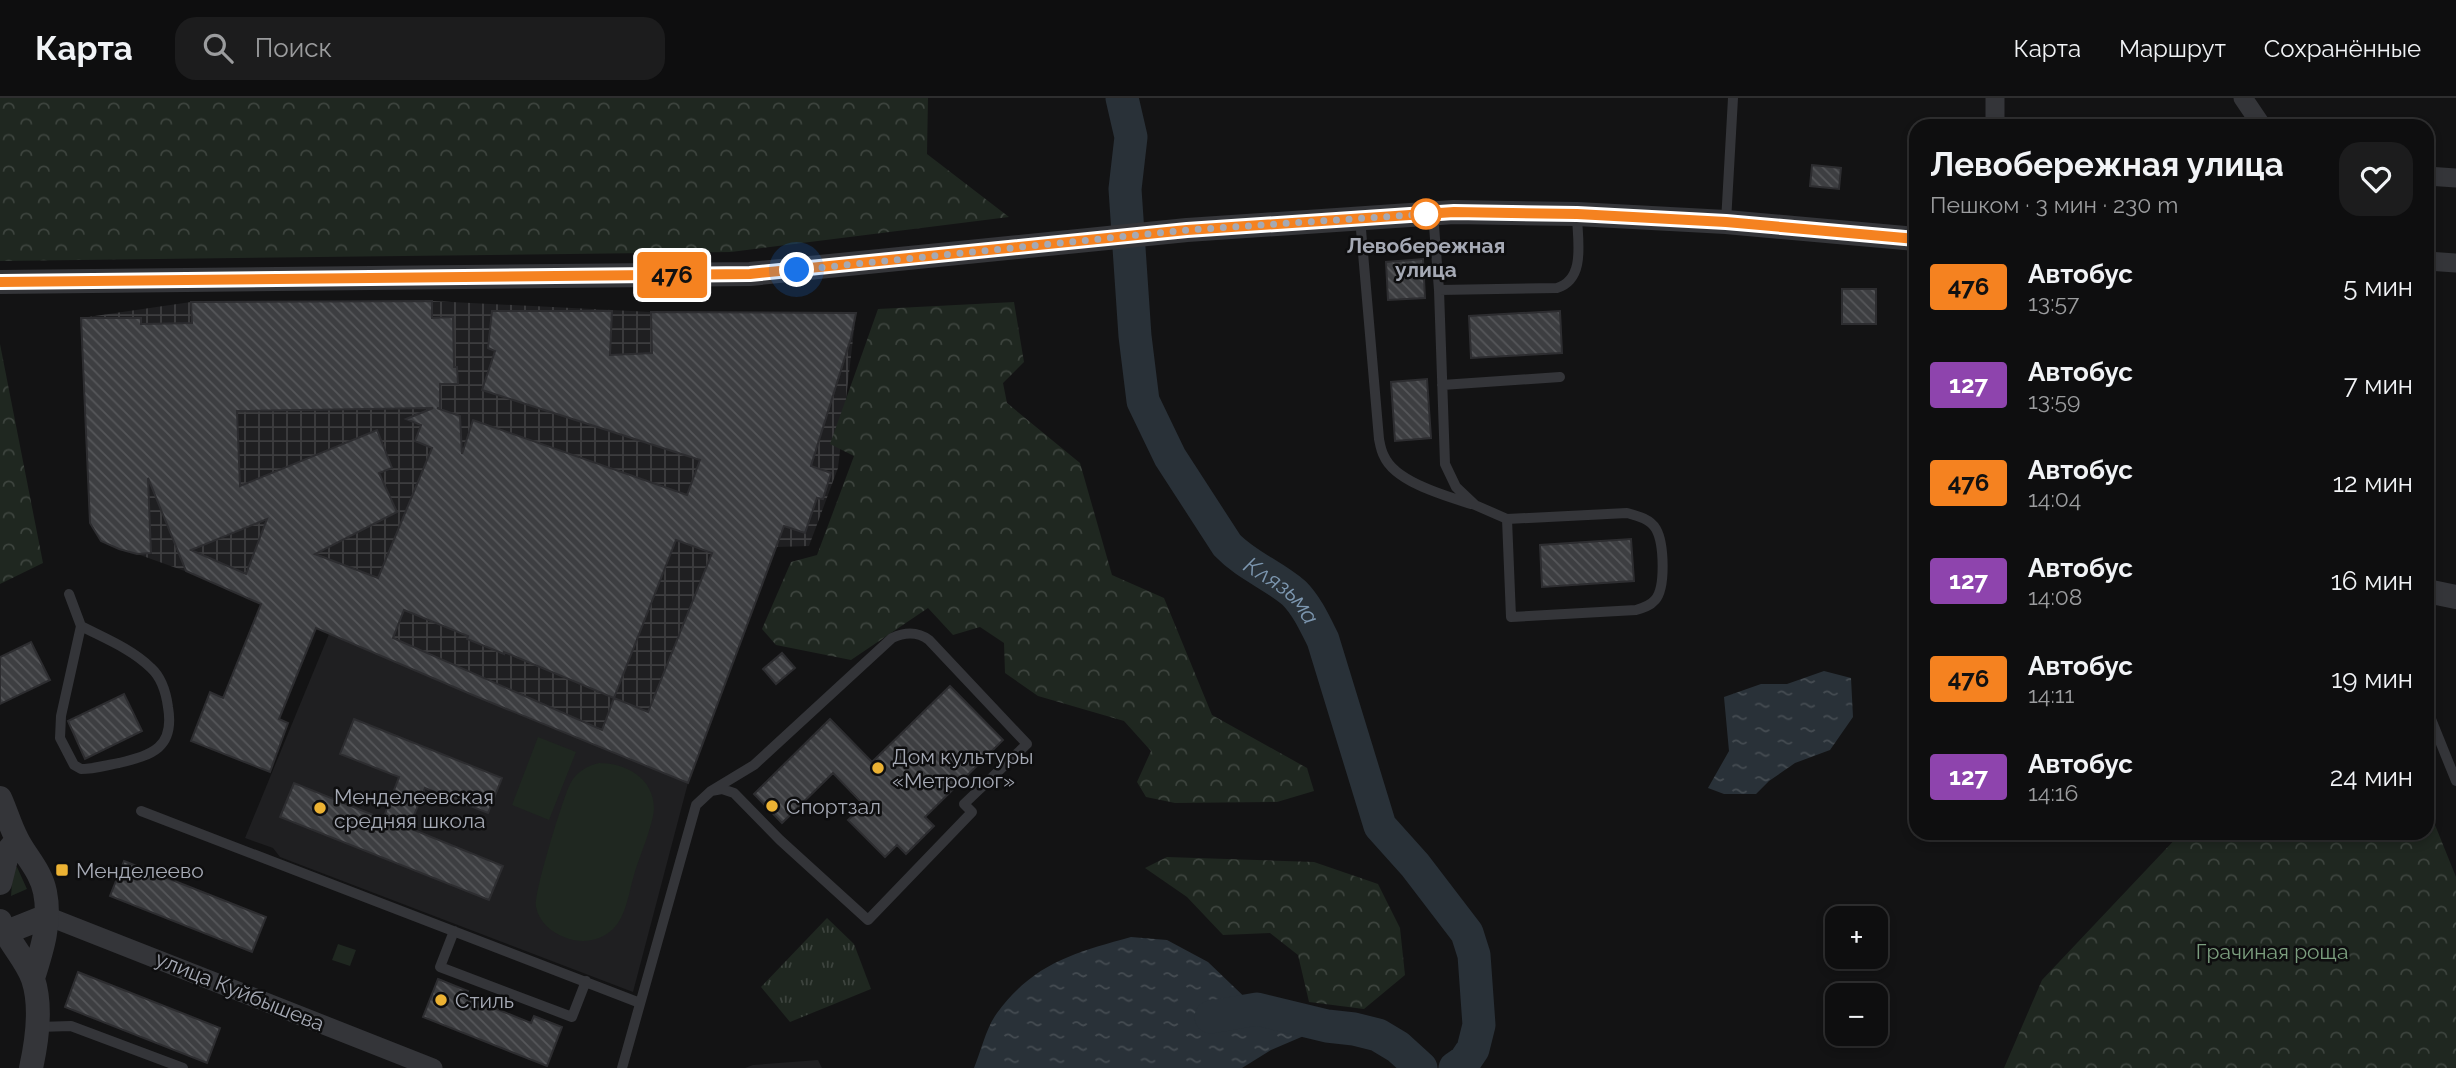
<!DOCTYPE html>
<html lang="ru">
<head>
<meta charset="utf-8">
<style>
	body { margin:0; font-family:Raleway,sans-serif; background:#1c1c1d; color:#f1f3f6; height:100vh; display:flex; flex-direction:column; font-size:26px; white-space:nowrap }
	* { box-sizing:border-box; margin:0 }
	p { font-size:23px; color:#9b9c9e }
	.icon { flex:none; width:38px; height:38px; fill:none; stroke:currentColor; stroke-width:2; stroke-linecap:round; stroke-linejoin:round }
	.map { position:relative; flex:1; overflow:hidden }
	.side { position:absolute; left:1909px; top:21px; width:525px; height:721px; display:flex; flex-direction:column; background:#0e0e0f; border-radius:21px; box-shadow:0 4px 10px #0003,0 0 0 2px #2e2e2f }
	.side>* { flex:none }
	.badge { padding:0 14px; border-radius:5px; font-size:24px; line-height:46px }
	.tools { position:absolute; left:1825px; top:808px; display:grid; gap:14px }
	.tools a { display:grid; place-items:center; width:63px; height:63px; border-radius:14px; background:#0e0e0f; box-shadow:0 4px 10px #0003,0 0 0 2px #2e2e2f; font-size:35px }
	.you { position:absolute; width:35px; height:35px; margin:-18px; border:5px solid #fff; border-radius:50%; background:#1a73e8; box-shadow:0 0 0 10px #1a73e833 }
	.map>.badge { position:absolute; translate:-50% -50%; box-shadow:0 0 0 4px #fff }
	.round { display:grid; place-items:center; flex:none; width:74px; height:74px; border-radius:21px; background:#1c1c1d }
	.summary { display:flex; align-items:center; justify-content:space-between; height:119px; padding:0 21px }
	h1 { font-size:33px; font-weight:700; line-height:52px }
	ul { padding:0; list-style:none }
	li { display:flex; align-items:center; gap:21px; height:98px; padding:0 21px }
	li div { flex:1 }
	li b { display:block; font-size:26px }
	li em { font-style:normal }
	li .badge { min-width:77px; font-weight:700; text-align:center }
	header { display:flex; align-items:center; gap:42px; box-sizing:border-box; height:98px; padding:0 35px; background:#0e0e0f; border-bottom:2px solid #2e2e2f }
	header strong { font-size:33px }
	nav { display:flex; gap:38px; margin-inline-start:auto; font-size:24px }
	.search { width:490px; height:63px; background:#1c1c1d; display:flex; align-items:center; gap:18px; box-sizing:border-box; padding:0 24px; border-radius:21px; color:#9b9c9e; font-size:26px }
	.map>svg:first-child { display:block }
</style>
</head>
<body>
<header>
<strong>Карта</strong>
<div class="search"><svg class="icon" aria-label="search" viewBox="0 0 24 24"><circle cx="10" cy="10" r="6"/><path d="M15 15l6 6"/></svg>Поиск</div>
<nav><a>Карта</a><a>Маршрут</a><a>Сохранённые</a></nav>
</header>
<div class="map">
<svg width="2456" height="970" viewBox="0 0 2456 970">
	<defs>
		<pattern id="industrial-grid" width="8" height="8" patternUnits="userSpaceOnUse" patternTransform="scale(1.75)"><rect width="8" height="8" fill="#1f1f21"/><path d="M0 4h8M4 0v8" fill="none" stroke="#3d3d3f"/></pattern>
		<pattern id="forest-crowns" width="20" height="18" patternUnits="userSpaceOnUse" patternTransform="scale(1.75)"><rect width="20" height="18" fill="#1f2720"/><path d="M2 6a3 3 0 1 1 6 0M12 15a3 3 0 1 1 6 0" fill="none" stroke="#3d443e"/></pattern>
		<pattern id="park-tufts" width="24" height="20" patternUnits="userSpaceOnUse" patternTransform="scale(1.75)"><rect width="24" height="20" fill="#1f2720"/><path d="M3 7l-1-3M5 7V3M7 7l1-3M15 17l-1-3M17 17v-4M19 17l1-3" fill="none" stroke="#3d443e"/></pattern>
		<pattern id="water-ripples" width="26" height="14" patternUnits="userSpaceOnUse" patternTransform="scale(1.75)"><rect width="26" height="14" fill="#293138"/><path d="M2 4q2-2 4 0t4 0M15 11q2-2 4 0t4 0" fill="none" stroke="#454c52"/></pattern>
		<pattern id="building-back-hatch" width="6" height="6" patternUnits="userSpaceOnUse" patternTransform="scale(1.75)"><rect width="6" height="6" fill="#3d3e41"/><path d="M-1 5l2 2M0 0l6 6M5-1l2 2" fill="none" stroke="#56575a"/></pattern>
	</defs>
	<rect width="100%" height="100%" fill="#131314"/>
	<!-- built -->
	<path fill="#1f1f21" d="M329,536L688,685L633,894L280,759L273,750L245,740Z
		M818,962L822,970H745L753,967Z"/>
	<!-- industrial -->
	<path fill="url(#industrial-grid)" d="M432,203L651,214L856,215L838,370L809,448L776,449L688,685L475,598L193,476L101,443L90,425L81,220L191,204Z"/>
	<!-- green -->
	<path fill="#1f2720" d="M538,639L576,654L549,722L512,707Z
		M599,665C626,665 654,680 654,711C653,727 639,760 634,777C629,794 626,819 613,831C600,844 580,846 564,839C551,834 539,824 536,809C533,797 563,700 570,686C576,674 587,668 599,665Z
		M17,769L27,791L11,798L13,770Z
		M338,846L356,852L350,868L332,862Z"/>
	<!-- forest -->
	<path fill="url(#forest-crowns)" d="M0,0H928L927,56L1009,119L731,154L0,163Z
		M1014,204L1024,264L1003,285L1007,305L1080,365L1112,477L1164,500L1212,617L1307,670L1314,693L1277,704L1175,705L1146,699L1137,684L1151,653L1124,623L1038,598L1005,575L1004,545L980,529L953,537L928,510L851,562L776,547L762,531L791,464L817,457L854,358L830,346L878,211Z
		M0,246L43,465L0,486Z
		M2427,707L2456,779V970H2004L2042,882L2181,735H2427Z
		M1167,759L1314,764L1378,786L1400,830L1405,877L1364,911L1309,904L1298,857L1270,835L1223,837L1187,799L1145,770Z"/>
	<!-- park -->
	<path fill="url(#park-tufts)" d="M827,820L854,846L871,891L790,924L761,889Z"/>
	<!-- water -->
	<path fill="url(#water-ripples)" d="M1824,573L1851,580L1853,619L1830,652L1795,665L1769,683L1756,696H1724L1708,690L1729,653L1724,599L1761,586H1787Z
		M1131,839L1167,842L1208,864L1257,911L1327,928L1271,952L1242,970H974C981,953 986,930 997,915C1034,865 1074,855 1131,839Z"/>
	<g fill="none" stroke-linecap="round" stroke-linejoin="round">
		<!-- river -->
		<g stroke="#293138" stroke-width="33">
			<path id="s1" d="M1122,0L1131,39L1125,91L1135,238L1143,303L1170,359L1227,447C1246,467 1273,477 1294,495C1307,508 1315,526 1323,542L1380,728L1415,767L1467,835L1474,857L1479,927L1473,951L1465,963L1455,970"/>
			<path d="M1211,919L1257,911L1327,928L1354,931L1378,937L1398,949L1421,970"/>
		</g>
	</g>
	<!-- building -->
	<path fill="url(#building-back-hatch)" stroke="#2d2d30" stroke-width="2" fill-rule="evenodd" d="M1812,67L1841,70L1839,91L1810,88Z
		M1423,161L1425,200L1388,202L1386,164Z
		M1842,191H1876V226H1842Z
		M432,203V220L453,219L454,269H457L458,286H440V310H437L460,318L462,356L473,322L687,397L700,362L482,292L495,253L488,250L492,213H612L610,257L652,255L651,214L856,215L851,240L811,368L831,375L823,401L817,400L805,435L784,428L688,685L475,598L316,530L279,621L288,625L270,674L191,643L210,594L223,600L261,506L186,473L148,380L151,455L137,456L119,451L101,443L90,425L81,220H141V226L192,225L191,204ZM433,310L406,321L421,327L415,343L432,350L378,480L315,456L397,414L379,375L392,370L377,332L240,388L237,313ZM267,421L246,476L191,452ZM676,442L712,455L648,614L614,600ZM404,512L468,538L467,541L504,556V554L614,600L602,632L393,540Z
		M1560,213L1562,255L1471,260L1469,218Z
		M1427,281L1431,340L1395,343L1391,284Z
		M1631,441L1634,483L1542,489L1540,447Z
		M31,544L50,582L0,606V559Z
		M782,555L795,570L776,586L763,571Z
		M950,588L1003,642L925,719L934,728L906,756L897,747L885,759L848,722L864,707L833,675L782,725L754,696L830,621L872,664Z
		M124,596L142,633L85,661L68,623Z
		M354,621L502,680L488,715L425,690L409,730L503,768L489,802L280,719L294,685L383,721L399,679L340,656Z
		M124,763L266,819L252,854L110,798Z
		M78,874L220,930L207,965L65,909Z
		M438,881L468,893L466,899L499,912L531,925L534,918L562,929L547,968L423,919Z"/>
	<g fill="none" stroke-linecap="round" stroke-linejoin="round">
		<!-- service -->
		<path stroke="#343539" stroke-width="10" d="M1433,115L1439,192L1445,366L1456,389L1475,407L1507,421L1627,415C1638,418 1650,421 1656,431C1664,445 1666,490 1655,502C1650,508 1643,510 1636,512L1511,519L1507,421
			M1360,120L1379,341C1380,346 1381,353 1384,358C1395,384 1446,398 1471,406
			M1726,124L1733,0
			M1439,192L1557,190C1587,181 1577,140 1577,116
			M1442,287L1560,279
			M69,496L81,528L61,618L60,640L74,667L81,671C94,671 107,667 119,665C152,657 175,650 168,609C166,594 162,580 151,570C132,551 104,540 81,528
			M2427,611L2456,683
			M141,713L640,905
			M454,833L440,869L572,919L586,883
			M38,929L71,928L183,970
			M622,970L696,707L711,693L722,691L734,695L780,742L868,822L972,714L964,706L1027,646L929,542C917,533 905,534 892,540L754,667L711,693"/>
		<!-- minor -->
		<path stroke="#343539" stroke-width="19" d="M2243,0L2262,28
			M1995,28V0
			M2427,78L2456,80
			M2427,163L2456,165
			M47,818L433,970"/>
		<!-- tertiary -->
		<path stroke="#343539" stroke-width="24" d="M0,184L750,176L1187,132L1454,114L1577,116L1726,124L1916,141
			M2427,493L2456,499
			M0,700C6,713 10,728 17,741C26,759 41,773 45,794C51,824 42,852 33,880
			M0,785L8,753L17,742
			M0,823C8,844 26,861 33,881C42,908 37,943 31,970
			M4,835L47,818"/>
	</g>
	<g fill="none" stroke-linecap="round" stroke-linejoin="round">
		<!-- line casing -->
		<g stroke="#fff" stroke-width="16">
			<path id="line" d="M0,184L750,176L1187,132L1454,114L1577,116L1726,124L1916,141"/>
		</g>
		<!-- line -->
		<use href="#line" stroke="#f58220" stroke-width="10"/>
		<!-- walk -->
		<path stroke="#a5a9b4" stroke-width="7" stroke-dasharray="0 12.6" d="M797,172L1187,132L1426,116"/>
	</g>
	<!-- markers -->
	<circle fill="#fff" stroke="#f58220" stroke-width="3.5" cx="1426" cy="116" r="14"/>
	<g fill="#ecb233" stroke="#0e0e0f" stroke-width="2.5">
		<circle cx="878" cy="670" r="7"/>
		<circle cx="772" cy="708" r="7"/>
		<circle cx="320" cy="710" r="7"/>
		<rect x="55" y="765" width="14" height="14" rx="3.5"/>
		<circle cx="441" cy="902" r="7"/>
	</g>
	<g text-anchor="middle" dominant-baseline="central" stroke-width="5" stroke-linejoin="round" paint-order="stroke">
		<!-- stop labels -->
		<g font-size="21" font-weight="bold" fill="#a5a9b4" stroke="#0e0e0f">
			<text x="1426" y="147">Левобережная<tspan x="1426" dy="24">улица</tspan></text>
		</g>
		<!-- poi labels -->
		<g font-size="21" fill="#a5a9b4" stroke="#0e0e0f" text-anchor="start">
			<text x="892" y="658">Дом культуры<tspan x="892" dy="24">«Метролог»</tspan></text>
			<text x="334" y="698">Менделеевская<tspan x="334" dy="24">средняя школа</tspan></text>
			<text x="786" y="708">Спортзал</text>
			<text x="76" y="772">Менделеево</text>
			<text x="455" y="902">Стиль</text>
		</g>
		<!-- park labels -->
		<g font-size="21" fill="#7c9f7f" stroke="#0e0e0f">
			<text x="2272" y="853">Грачиная роща</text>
		</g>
		<!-- street labels -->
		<g font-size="21" fill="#a5a9b4" stroke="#0e0e0f">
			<text transform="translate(240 893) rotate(22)">улица Куйбышева</text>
		</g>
		<!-- water labels -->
		<g font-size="23" font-style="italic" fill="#7c96af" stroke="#0e0e0f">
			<text stroke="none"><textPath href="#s1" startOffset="544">Клязьма</textPath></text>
		</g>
	</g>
</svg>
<div class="tools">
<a>+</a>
<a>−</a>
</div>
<div class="you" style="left:797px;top:172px"></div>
<b class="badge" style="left:672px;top:177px;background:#f58220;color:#111">476</b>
<section class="side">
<div class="summary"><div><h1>Левобережная улица</h1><p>Пешком · 3 мин · 230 m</p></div><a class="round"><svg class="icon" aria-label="heart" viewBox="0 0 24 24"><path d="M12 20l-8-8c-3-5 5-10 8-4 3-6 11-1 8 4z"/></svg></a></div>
<ul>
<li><span class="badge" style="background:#f58220;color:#111">476</span><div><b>Автобус</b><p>13:57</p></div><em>5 мин</em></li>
<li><span class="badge" style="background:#8e44ad;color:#fff">127</span><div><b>Автобус</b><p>13:59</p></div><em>7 мин</em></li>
<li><span class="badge" style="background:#f58220;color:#111">476</span><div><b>Автобус</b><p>14:04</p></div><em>12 мин</em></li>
<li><span class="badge" style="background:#8e44ad;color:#fff">127</span><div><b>Автобус</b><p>14:08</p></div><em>16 мин</em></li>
<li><span class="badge" style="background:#f58220;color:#111">476</span><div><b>Автобус</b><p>14:11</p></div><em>19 мин</em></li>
<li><span class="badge" style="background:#8e44ad;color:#fff">127</span><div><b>Автобус</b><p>14:16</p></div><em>24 мин</em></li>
</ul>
</section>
</div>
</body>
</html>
